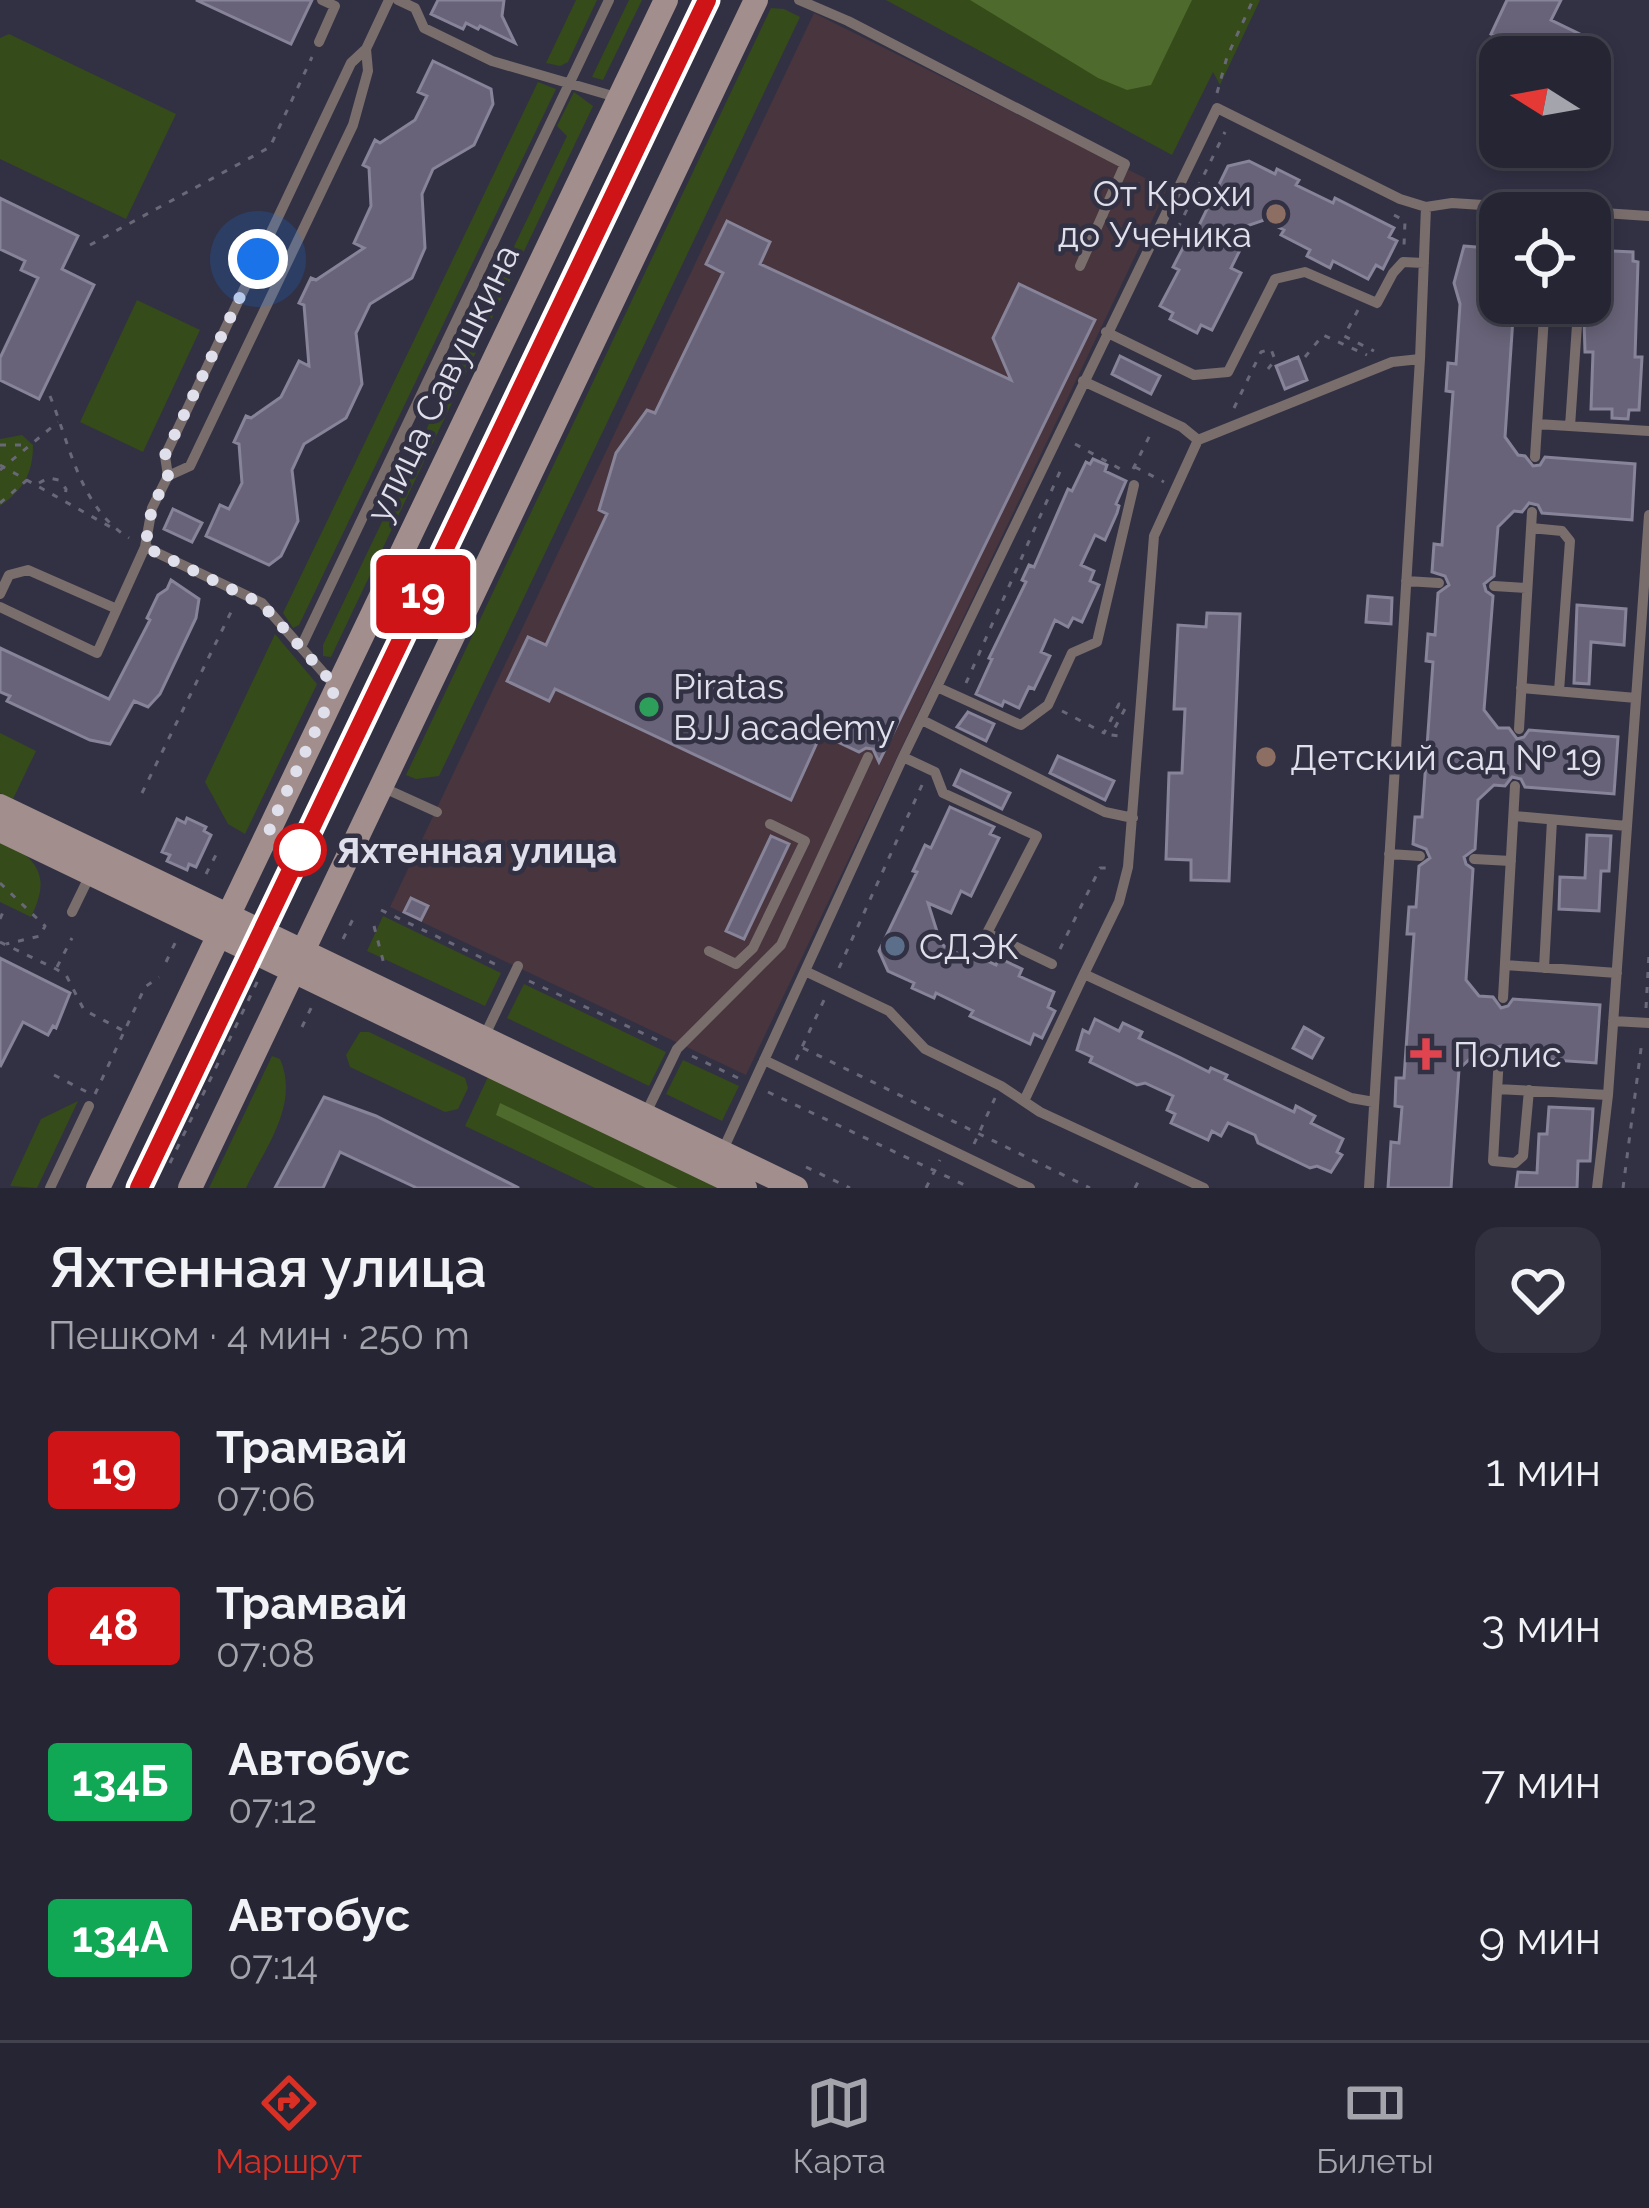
<!DOCTYPE html>
<html lang="ru">
<head>
<meta charset="utf-8">
<style>
	body { margin:0; font-family:Raleway,sans-serif; background:#32313f; color:#f1f3f6; height:100vh; display:flex; flex-direction:column; font-size:45px; white-space:nowrap }
	* { box-sizing:border-box; margin:0 }
	p { font-size:39px; color:#a4a5ac }
	.icon { flex:none; width:66px; height:66px; fill:none; stroke:currentColor; stroke-width:2; stroke-linecap:round; stroke-linejoin:round }
	.map { position:relative; height:1188px; overflow:hidden }
	.details { display:flex; flex-direction:column; background:#262533; flex:1 }
	.details>* { flex:none }
	.badge { padding:0 24px; border-radius:9px; font-size:42px; line-height:78px }
	.needle { width:78px; rotate:281deg }
	.controls { position:absolute; left:1479px; top:36px; display:grid; gap:24px }
	.controls a { display:grid; place-items:center; width:132px; height:132px; border-radius:24px; background:#262533; box-shadow:0 6px 18px #0003,0 0 0 3px #42424e; font-size:60px }
	.you { position:absolute; width:60px; height:60px; margin:-30px; border:9px solid #fff; border-radius:50%; background:#1a73e8; box-shadow:0 0 0 18px #1a73e833 }
	.map>.badge { position:absolute; translate:-50% -50%; box-shadow:0 0 0 6px #fff }
	.round { display:grid; place-items:center; flex:none; width:126px; height:126px; border-radius:24px; background:#32313f }
	.overview { display:flex; align-items:center; justify-content:space-between; height:204px; padding:0 48px }
	h1 { font-size:57px; font-weight:600; line-height:90px }
	ul { padding:0; list-style:none }
	li { display:flex; align-items:center; gap:36px; height:156px; padding:0 48px }
	li div { flex:1 }
	li b { display:block; font-size:45px }
	li em { font-style:normal }
	li .badge { min-width:132px; font-weight:700; text-align:center }
	.tab-bar { display:flex; justify-content:space-around; align-items:center; height:168px; border-top:3px solid #42424e; background:#262533; font-size:33px; color:#a4a5ac }
	.tab-bar a { display:grid; justify-items:center; gap:6px }
	.tab-bar .active { color:#d93025 }
	.map>svg:first-child { display:block }
</style>
</head>
<body>
<div class="map">
<svg width="1649" height="1188" viewBox="0 0 1649 1188">
	<rect width="100%" height="100%" fill="#323144"/>
	<!-- commercial -->
	<path fill="#48353e" d="M814,13L1167,189L746,1075L390,907Z"/>
	<!-- green -->
	<path fill="#354b19" d="M576,0H597L568,62L560,66L546,63Z
		M629,0H642L603,80L592,77Z
		M886,0H1260L1220,85L1213,72L1172,155Z
		M771,8L784,9L800,17L439,776L416,779L406,775Z
		M9,34L176,114L126,219L0,159V38Z
		M538,82L556,89L299,625L293,628L283,613Z
		M574,92L593,106L331,657L323,656V645L567,136L557,126Z
		M137,300L200,330L143,452L80,422Z
		M22,435L33,445C33,474 23,490 0,506V439Z
		M275,634L317,684L245,834L228,824L205,782Z
		M0,733L36,751L13,799L0,793Z
		M0,840C37,858 52,875 31,917L0,902Z
		M383,916L501,973L485,1006L367,951Z
		M524,984L666,1052L649,1086L507,1018Z
		M360,1032H369L465,1078L468,1088L458,1109L445,1112L350,1067L346,1055Z
		M272,1056L280,1059C300,1104 265,1148 246,1188H209Z
		M683,1060L739,1086L722,1121L666,1094Z
		M488,1077L719,1188H595L465,1126Z
		M78,1101L37,1188L10,1186L41,1119Z"/>
	<!-- forest -->
	<path fill="#4e6a2c" d="M970,0H1192L1151,85L1127,90L1098,78Z
		M500,1103L678,1188H646L496,1115Z"/>
	<!-- building -->
	<path fill="#686378" stroke="#878399" stroke-width="3" d="M196,0H312L291,44Z
		M438,0H504L502,16L515,43L480,26L478,29L466,23L463,29L431,14Z
		M1507,0H1561L1551,20L1590,39L1581,57H1514L1518,47L1491,34Z
		M433,61L491,89L493,104L474,145L433,169L422,194L425,248L412,278L370,304L356,333L362,384L346,418L304,444L292,470L298,521L281,556L269,565L206,536L220,505L229,509L242,483L239,444L234,442L246,416L251,418L281,397L299,361L309,366L304,305L299,303L311,278L316,280L364,248L354,243L371,206L369,168L363,165L375,140L380,143L415,120L427,96L418,92Z
		M1500,85V136L1480,127Z
		M1249,161L1275,174L1277,169L1299,180L1296,185L1333,203L1335,198L1394,228L1389,237L1397,241L1383,269L1376,265L1368,279L1333,261L1330,268L1307,256L1310,250L1281,235L1284,230L1264,220L1220,235L1242,246L1231,268L1241,273L1212,330L1201,325L1197,333L1170,319L1173,313L1160,306L1179,270L1173,267L1186,242L1190,244L1228,166Z
		M0,198L78,236L62,269L94,285L39,399L0,380V358L38,278L21,270L25,261L0,249Z
		M727,221L770,242L760,264L1011,380L993,338L1019,284L1095,320L879,762L873,749L866,748L859,752L821,734L791,800L555,689L549,701L507,681L528,637L546,645L607,514L599,510L616,453L647,410L655,413L723,273L706,264Z
		M1464,246L1500,249V303H1532L1513,318L1505,437L1518,455L1525,456L1533,466L1540,465L1545,457L1635,464L1632,520L1542,513L1538,505L1529,503L1522,512L1514,511L1498,527L1494,576L1484,584L1486,591L1493,596L1484,710L1498,728H1509L1517,739L1524,737L1529,730L1618,737L1614,794L1525,787L1521,779L1512,777L1505,786L1494,785L1478,800L1475,849L1464,857L1466,864L1473,869L1466,980L1479,996L1493,997L1501,1008L1508,1006L1513,999L1600,1005L1596,1063L1509,1057L1501,1046L1494,1048L1489,1056L1474,1055L1459,1069L1451,1188H1388L1391,1142L1399,1143L1402,1107L1395,1106L1396,1078H1404L1414,934H1407L1409,907H1416L1419,866L1430,858L1426,849L1413,844L1415,817H1422L1433,662L1426,661L1428,634L1435,635L1438,593L1449,585L1445,576L1432,572L1434,544L1442,545L1453,392L1446,391L1448,363L1456,364L1460,304L1454,283Z
		M1590,250L1633,252V261L1638,262L1635,357H1642L1639,410H1629L1628,419L1612,418V409H1591L1593,352H1585L1584,319L1585,303H1590Z
		M1120,356L1160,376L1151,394L1112,374Z
		M1298,357L1307,380L1285,389L1276,366Z
		M1093,459L1107,465L1105,471L1126,481L1116,504L1119,506L1117,513L1105,540L1095,535L1081,565L1094,571L1090,581L1099,585L1082,622L1073,618L1068,627L1055,620L1041,652L1050,656L1034,689L1029,687L1019,708L1004,701L1002,706L976,694L992,659L989,658L1026,582L1022,580L1029,565L1034,567L1068,489L1072,491L1086,462L1090,464Z
		M173,509L202,523L192,542L164,529Z
		M171,580L199,599L196,618L160,694L148,707L134,701L110,744L90,740L64,728L7,701L10,696L0,692V648L109,699L150,620L147,618L158,595L167,589Z
		M1368,596L1392,598L1391,624L1366,622Z
		M1577,605L1626,609L1624,645L1591,642L1589,684L1574,683Z
		M1207,613L1240,614L1229,881L1191,880V860L1166,859L1169,773H1182L1185,709H1174L1178,625L1206,627Z
		M968,712L994,724L986,741L957,727Z
		M1058,756L1114,781L1105,800L1050,773Z
		M961,770L1010,793L1002,809L954,785Z
		M950,807L994,827L990,834L999,838L971,896L961,891L951,913L928,903L939,938L944,946L963,956L966,951L996,965L999,958L1022,969L1019,976L1054,992L1048,1007L1055,1011L1042,1038L1034,1034L1030,1044L970,1016L973,1011L936,993L934,998L912,988L914,983L888,971L879,951L917,872L913,871L925,845L931,848Z
		M187,818L206,827L204,831L211,835L196,867L189,864L187,870L167,861L170,855L162,852L177,819L185,823Z
		M1587,835L1611,836L1609,871H1601L1599,911L1559,909L1560,877L1585,878Z
		M771,836L789,844L744,939L726,931Z
		M411,898L428,906L421,920L404,912Z
		M0,958L70,993L56,1028L53,1026L48,1035L23,1022L0,1067Z
		M1095,1019L1119,1031L1123,1023L1142,1032L1139,1038L1179,1057L1209,1072L1211,1068L1227,1075L1225,1079L1294,1112L1296,1106L1315,1116L1311,1123L1343,1139L1337,1152L1342,1155L1331,1172L1317,1166L1310,1168L1258,1143L1255,1135L1228,1123L1221,1136L1212,1131L1208,1140L1171,1123L1175,1114L1167,1110L1173,1096L1145,1083L1137,1085L1090,1062L1092,1057L1077,1050L1083,1030L1089,1033Z
		M1304,1027L1323,1038L1312,1058L1293,1048Z
		M324,1097L376,1116L519,1188H417L340,1152L323,1188H275Z
		M1549,1107L1593,1109L1590,1161H1578L1577,1188H1516L1518,1172L1537,1173L1539,1134H1547Z"/>
	<g fill="none" stroke-linecap="round" stroke-linejoin="round">
		<!-- path -->
		<path stroke="#696879" stroke-width="3" stroke-dasharray="6 9" stroke-linecap="butt" d="M1217,93L1227,57L1253,0
			M1394,215L1405,221L1404,246
			M1171,242L1225,132
			M90,245L270,147L312,57
			M1358,310L1344,336L1374,351
			M1305,357L1323,335L1367,355
			M50,396C70,445 80,508 129,538
			M1234,408L1261,352L1271,349L1275,360L1268,369
			M1075,444L1124,471
			M0,445H27
			M0,465L114,529
			M1135,467L1164,482
			M1133,469L1153,429
			M0,470L58,422
			M39,483L48,478L59,480L66,489L65,499
			M0,503L27,480
			M966,683L1062,467
			M1062,711L1104,733L1119,704L1126,707L1111,735L1120,736
			M142,793L234,606
			M206,874L219,849
			M0,883L45,926L40,936L6,944
			M381,910L499,966
			M0,919L3,912
			M374,926L384,964
			M343,939L355,915
			M0,942L56,969L66,975L84,1010L124,1031
			M1060,949L1100,868H1114
			M166,962L177,939
			M57,967L72,938
			M839,968L922,785
			M529,981L662,1042
			M1646,1008L1649,954
			M302,1027L313,1004
			M803,1048L1090,1188
			M692,1056L738,1078
			M796,1060L825,998
			M54,1075L87,1092
			M768,1092L971,1188
			M95,1094L145,987L159,977
			M974,1144L995,1098
			M170,1163L259,978
			M806,1167L850,1188
			M926,1188L940,1160
			M1135,1188L1141,1176
			M1623,1188L1642,1041"/>
		<!-- lane -->
		<path stroke="#7a6e6d" stroke-width="10" d="M398,0L415,8L424,28L492,61L616,97
			M799,0L848,21L1125,164L1080,266
			M319,42L335,6L322,0
			M1106,332L1194,375L1228,372L1275,279L1305,272L1377,303L1393,273L1403,262L1424,263
			M1083,381L1182,427L1198,440L1154,536L1128,867L1119,902L1084,974L1351,1098L1374,1102
			M1537,424L1649,431
			M1198,440L1392,362L1420,359
			M1535,457L1544,316L1571,318L1577,325L1570,426
			M168,476L165,456L351,63L366,49
			M1531,528L1562,531L1570,541L1559,691
			M145,547L262,603L336,687
			M1406,581L1439,583
			M1494,586L1527,588
			M0,594L9,575L28,570L117,609
			M0,607L97,653L145,547L152,508L168,476L190,466L353,125L368,71L366,49L389,0
			M301,647L609,0
			M937,687L1021,725L1048,705L1072,653L1097,642L1134,485
			M1521,688L1636,698
			M922,720L1105,812L1133,818
			M1519,729L1532,512
			M903,757L935,772L943,793L1037,836L987,933L1052,964
			M384,788L437,812
			M1514,816L1627,826
			M1389,854L1420,856
			M1474,859L1511,861
			M72,912L91,873
			M709,951L736,964L753,948L805,841L770,824
			M1505,965L1617,973
			M1544,968L1552,820
			M805,971L889,1011L925,1049L1001,1086L1040,1112L1204,1188
			M1503,998L1515,786
			M1613,1021L1649,1023
			M483,1039L518,966
			M1499,1056L1493,1161L1515,1163L1523,1156L1529,1090
			M764,1060L1030,1188
			M1497,1089L1608,1095
			M1024,1101L1084,974
			M645,1115L677,1049L781,945L868,757
			M722,1152L903,757L1217,108L1400,199L1426,207L1452,203L1649,216
			M50,1188L89,1106
			M1369,1188L1420,359L1426,207
			M1597,1188L1608,1095L1649,515"/>
		<!-- secondary -->
		<path stroke="#a28f8d" stroke-width="24" d="M0,806L796,1188
			M0,830L745,1188
			M98,1188L666,0
			M190,1188L756,0"/>
		<!-- tram -->
		<path stroke="#c1c1ce" stroke-width="3" d="M139,1188L707,0"/>
	</g>
	<g fill="none" stroke-linecap="round" stroke-linejoin="round">
		<!-- line casing -->
		<g stroke="#fff" stroke-width="27">
			<path id="line" d="M139,1188L707,0"/>
		</g>
		<!-- line -->
		<use href="#line" stroke="#ce1417" stroke-width="18"/>
		<!-- walk -->
		<path stroke="#e0e0ec" stroke-width="12" stroke-dasharray="0 21.6" d="M258,259L165,455L168,476L152,508L145,547L262,604L336,687L269,829L300,850"/>
	</g>
	<!-- markers -->
	<g fill="#8d6e63" stroke="#323144" stroke-width="4.5">
		<circle cx="1276" cy="214" r="12"/>
		<circle cx="1266" cy="757" r="12"/>
	</g>
	<circle fill="#2e9e5b" stroke="#323144" stroke-width="4.5" cx="649" cy="707" r="12"/>
	<circle fill="#fff" stroke="#ce1417" stroke-width="6" cx="300" cy="850" r="24"/>
	<circle fill="#5c6f8a" stroke="#323144" stroke-width="4.5" cx="895" cy="946" r="12"/>
	<path fill="#e0444e" stroke="#323144" stroke-width="4.5" d="M1420 1036h12v12h12v12h-12v12h-12v-12h-12v-12h12z"/>
	<g text-anchor="middle" dominant-baseline="central" stroke-width="9" stroke-linejoin="round" paint-order="stroke">
		<!-- poi labels -->
		<g font-size="36" fill="#e0e0ec" stroke="#323144" text-anchor="start">
			<text x="1252" y="193" text-anchor="end">От Крохи<tspan x="1252" dy="41">до Ученика</tspan></text>
			<text x="673" y="686">Piratas<tspan x="673" dy="41">BJJ academy</tspan></text>
			<text x="1290" y="757">Детский сад № 19</text>
			<text x="919" y="946">СДЭК</text>
			<text x="1453" y="1054">Полис</text>
		</g>
		<!-- street labels -->
		<g font-size="36" fill="#e0e0ec" stroke="#323144">
			<text transform="translate(442 383) rotate(-64)">улица Савушкина</text>
		</g>
		<!-- stop labels -->
		<g font-size="36" font-weight="bold" fill="#e0e0ec" stroke="#323144" text-anchor="start">
			<text x="336" y="850">Яхтенная улица</text>
		</g>
	</g>
</svg>
<div class="controls">
<a><svg class="needle" viewBox="-14 -14 28 28"><path d="M0-13l5 13h-10z" fill="#e53935"/><path d="M0 13l5-13h-10z" fill="#a4a5ac"/></svg></a>
<a><svg class="icon" aria-label="locate" viewBox="0 0 24 24"><circle cx="12" cy="12" r="6"/><path d="M12 2v4M12 18v4M2 12h4M18 12h4"/></svg></a>
</div>
<div class="you" style="left:258px;top:259px"></div>
<b class="badge" style="left:423px;top:594px;background:#ce1417;color:#fff">19</b>
</div>
<section class="details">
<div class="overview"><div><h1>Яхтенная улица</h1><p>Пешком · 4 мин · 250 m</p></div><a class="round"><svg class="icon" aria-label="heart" viewBox="0 0 24 24"><path d="M12 20l-8-8c-3-5 5-10 8-4 3-6 11-1 8 4z"/></svg></a></div>
<ul>
<li><span class="badge" style="background:#ce1417;color:#fff">19</span><div><b>Трамвай</b><p>07:06</p></div><em>1 мин</em></li>
<li><span class="badge" style="background:#ce1417;color:#fff">48</span><div><b>Трамвай</b><p>07:08</p></div><em>3 мин</em></li>
<li><span class="badge" style="background:#10a855;color:#fff">134Б</span><div><b>Автобус</b><p>07:12</p></div><em>7 мин</em></li>
<li><span class="badge" style="background:#10a855;color:#fff">134А</span><div><b>Автобус</b><p>07:14</p></div><em>9 мин</em></li>
</ul>
</section>
<nav class="tab-bar">
<a class="active"><svg class="icon" aria-label="directions" viewBox="0 0 24 24"><path d="M12 3l9 9-9 9-9-9zM9 14v-3h6M13 9l2 2-2 2"/></svg>Маршрут</a>
<a><svg class="icon" aria-label="map" viewBox="0 0 24 24"><path d="M3 6l6-2 6 2 6-2v14l-6 2-6-2-6 2zM9 4v14M15 6v14"/></svg>Карта</a>
<a><svg class="icon" aria-label="tickets" viewBox="0 0 24 24"><path d="M3 7h18v10H3zM15 7v10"/></svg>Билеты</a>
</nav>
</body>
</html>
